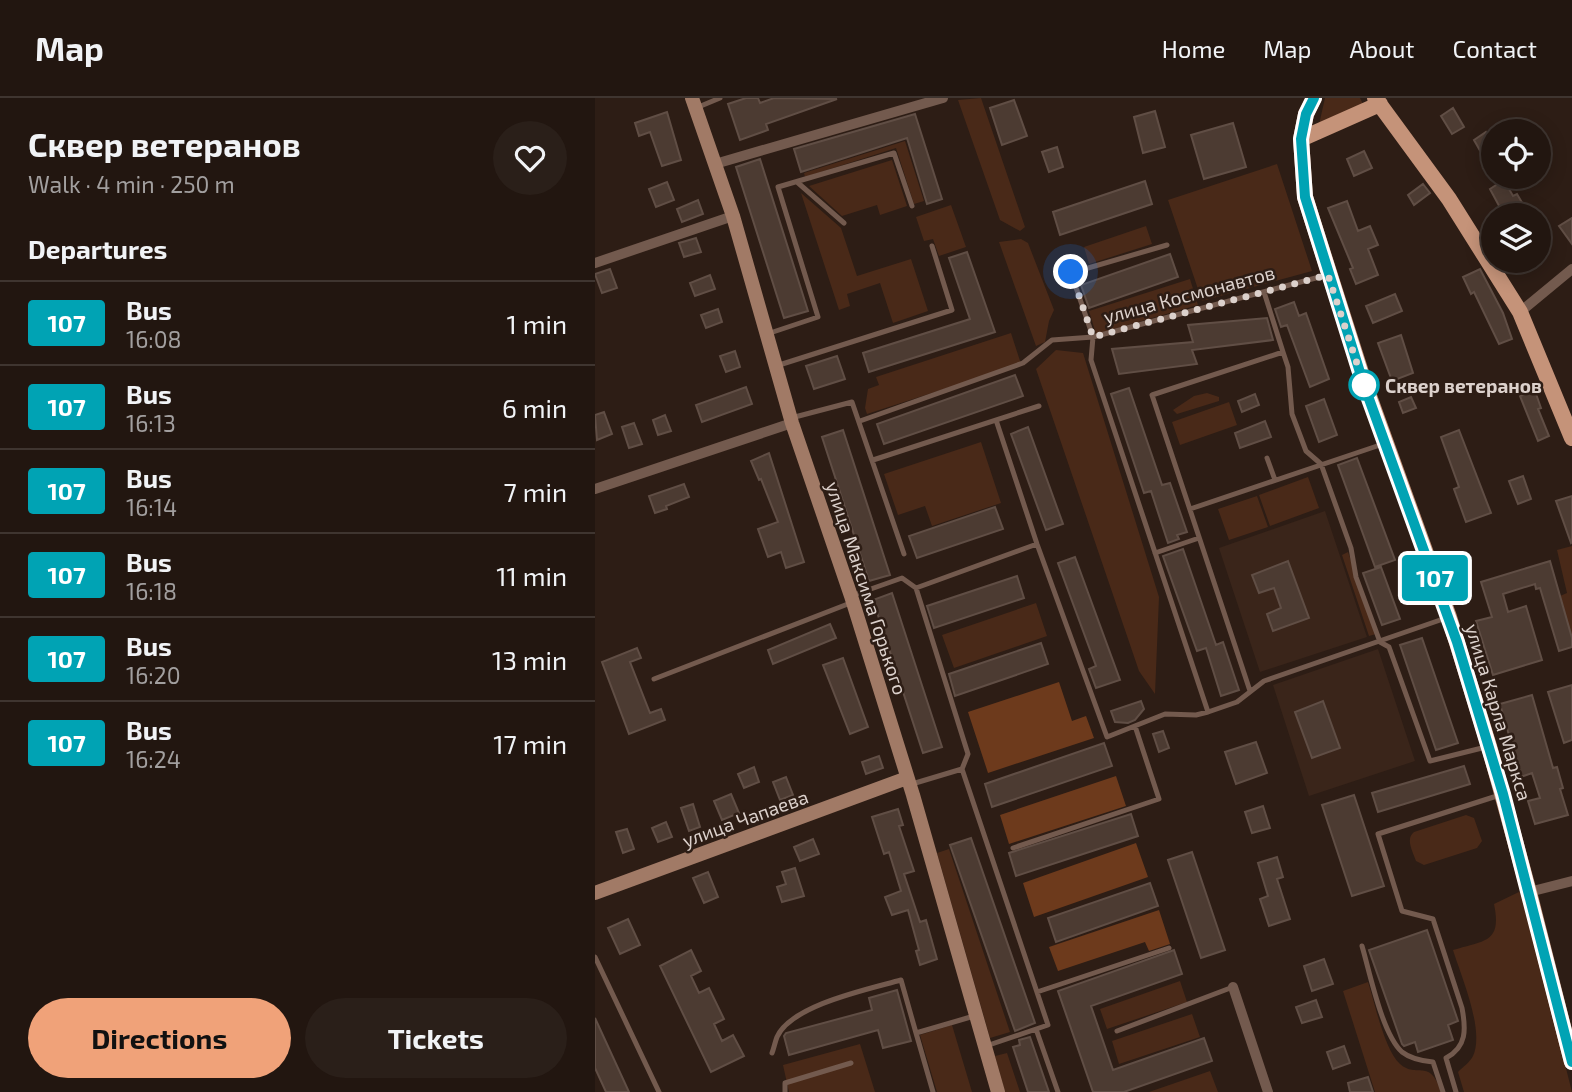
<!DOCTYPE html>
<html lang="en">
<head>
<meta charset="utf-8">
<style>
	body { margin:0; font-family:"Exo 2",sans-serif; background:#2a1f19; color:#f1f3f6; height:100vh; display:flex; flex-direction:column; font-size:26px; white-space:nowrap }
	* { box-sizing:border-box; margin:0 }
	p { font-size:23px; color:#a29f9f }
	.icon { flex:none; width:38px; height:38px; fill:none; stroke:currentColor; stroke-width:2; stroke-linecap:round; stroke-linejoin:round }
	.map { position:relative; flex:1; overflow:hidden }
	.drawer { display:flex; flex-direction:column; background:#221610; width:595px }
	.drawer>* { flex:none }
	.badge { padding:0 14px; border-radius:5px; font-size:24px; line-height:46px }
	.controls { position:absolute; left:886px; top:21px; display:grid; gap:14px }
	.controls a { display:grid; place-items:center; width:70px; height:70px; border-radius:50%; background:#221610; box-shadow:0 4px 18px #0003,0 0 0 2px #3f3530; font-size:35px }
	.you { position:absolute; width:35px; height:35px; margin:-18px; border:5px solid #fff; border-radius:50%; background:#1a73e8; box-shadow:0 0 0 10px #1a73e833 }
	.map>.badge { position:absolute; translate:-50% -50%; box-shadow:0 0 0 4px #fff }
	h2 { padding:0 28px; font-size:26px; line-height:63px }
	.round { display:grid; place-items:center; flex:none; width:74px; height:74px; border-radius:37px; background:#2a1f19 }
	.summary { display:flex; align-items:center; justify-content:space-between; height:119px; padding:0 28px }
	h1 { font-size:33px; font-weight:700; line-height:52px }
	.action { display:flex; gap:14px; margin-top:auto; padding:14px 28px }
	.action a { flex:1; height:80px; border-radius:42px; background:#f0a279; color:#111; font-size:28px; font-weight:700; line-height:80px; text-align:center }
	.action a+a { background:#2a1f19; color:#f1f3f6 }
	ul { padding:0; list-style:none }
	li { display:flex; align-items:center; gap:21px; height:84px; padding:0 28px; border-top:2px solid #3f3530 }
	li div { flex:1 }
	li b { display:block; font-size:26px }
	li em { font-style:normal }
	li .badge { min-width:77px; font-weight:700; text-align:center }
	header { display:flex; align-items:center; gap:42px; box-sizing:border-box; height:98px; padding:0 35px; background:#221610; border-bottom:2px solid #3f3530 }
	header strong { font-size:33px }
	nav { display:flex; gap:38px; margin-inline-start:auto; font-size:24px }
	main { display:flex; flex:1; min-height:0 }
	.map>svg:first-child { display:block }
</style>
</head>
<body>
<header>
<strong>Map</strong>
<nav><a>Home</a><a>Map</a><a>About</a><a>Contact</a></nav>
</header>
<main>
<section class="drawer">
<div class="summary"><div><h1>Сквер ветеранов</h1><p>Walk · 4 min · 250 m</p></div><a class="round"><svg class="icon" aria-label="heart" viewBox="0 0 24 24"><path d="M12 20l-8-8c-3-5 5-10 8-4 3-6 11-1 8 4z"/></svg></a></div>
<h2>Departures</h2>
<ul>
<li><span class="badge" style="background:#00a3b4;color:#fff">107</span><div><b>Bus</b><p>16:08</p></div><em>1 min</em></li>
<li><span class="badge" style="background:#00a3b4;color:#fff">107</span><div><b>Bus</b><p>16:13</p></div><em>6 min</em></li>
<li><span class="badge" style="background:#00a3b4;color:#fff">107</span><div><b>Bus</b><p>16:14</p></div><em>7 min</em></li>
<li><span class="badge" style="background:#00a3b4;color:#fff">107</span><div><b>Bus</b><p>16:18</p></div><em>11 min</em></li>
<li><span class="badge" style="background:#00a3b4;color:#fff">107</span><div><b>Bus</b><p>16:20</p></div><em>13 min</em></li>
<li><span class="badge" style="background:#00a3b4;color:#fff">107</span><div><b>Bus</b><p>16:24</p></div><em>17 min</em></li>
</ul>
<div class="action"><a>Directions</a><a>Tickets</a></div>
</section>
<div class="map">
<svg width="977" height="994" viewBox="0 0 977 994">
	<rect width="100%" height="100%" fill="#2d1d15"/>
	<!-- built -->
	<path fill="#3a251a" d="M730,413L772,539L665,574L624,450Z
		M783,551L820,663L714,698L678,587Z"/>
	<!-- green -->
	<path fill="#492918" d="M386,0L430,129L425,133L405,122L363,2Z
		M730,0H765L770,10L723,31Z
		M310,43L329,103L319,106L301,50L210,79L209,75Z
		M297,62L312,108L285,117L282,107L247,118L214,88Z
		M682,66L717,173L607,203L573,102Z
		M206,95L246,130L262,178L316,161L333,213L298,225L285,185L252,196L255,208L244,212Z
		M356,107L371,149L344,158L338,141L329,143L321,119Z
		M551,128L557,146L494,166L489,149Z
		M426,141L433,145L459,212L454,223L450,244L441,248L404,144Z
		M595,181L603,207L501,236L494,213Z
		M416,235L426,266L272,316L270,310L273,291L284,287L281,279Z
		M461,252L488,255L564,499L560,596L544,573L441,271Z
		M612,295L624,299V303L582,316L578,312L599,298Z
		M634,304L642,327L585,347L577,324Z
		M386,344L406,405L337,428L330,408L303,417L289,376Z
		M713,379L724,410L675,428L664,397Z
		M662,398L673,429L634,442L623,411Z
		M977,448V540L965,498L972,495L962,452Z
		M753,454L781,536L774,538L747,457Z
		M441,505L452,538L359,570L347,537Z
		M871,717L879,720L887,743L882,750L829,767L821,763C818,754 810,741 819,734Z
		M354,751L415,934L395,940L342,755Z
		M926,793L977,994H869L863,974C868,969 875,964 878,958C890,932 866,878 858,852C890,842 907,845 899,806Z
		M585,883L592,904L512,931L505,911Z
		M773,884C780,905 789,951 805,966C822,981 835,959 846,994H780L748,893Z
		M597,916L605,939L524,966L517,943Z
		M357,927L377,994H342L325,937Z
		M265,946L280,994H194L188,967Z
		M412,955L425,994H410L400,958Z
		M615,973L623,994H554Z"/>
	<!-- forest -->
	<path fill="#6d3a1c" d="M464,584L477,623L491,618L499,640L393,675L373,614Z
		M521,678L531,708L414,746L405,717Z
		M541,745L553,779L439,819L428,785Z
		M564,812L575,846L554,853L550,844L463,873L454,849Z"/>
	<!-- building -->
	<path fill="#4c3b32" stroke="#604e45" stroke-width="2" d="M151,0H163L165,5L179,0L242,1L171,26L173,32L145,42L133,6Z
		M419,2L432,38L407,47L395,10Z
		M858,10L869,29L857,36L846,18Z
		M560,13L570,49L548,55L539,19Z
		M72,14L86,62L67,68L55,34L44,38L40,25Z
		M320,16L347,101L332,106L312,40L206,74L199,51Z
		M638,25L651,69L609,81L596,37Z
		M891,34L898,45V49L887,56L879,42Z
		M462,49L468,69L454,74L447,54Z
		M769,53L777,70L759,78L752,61Z
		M165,61L213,213L189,220L141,69Z
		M909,82L918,98L922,96L929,108L915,117H909L895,91Z
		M550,83L557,106L465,137L458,114Z
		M72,84L79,102L61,109L54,91Z
		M828,86L835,95L819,107L813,97Z
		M103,102L108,116L87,124L82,111Z
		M752,103L763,133L775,128L783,147L773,151L783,177L761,186L755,171L758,170L733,110Z
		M977,120V146L964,128Z
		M101,140L106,154L89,159L84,145Z
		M372,154L400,234L274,274L268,255L375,221L354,160Z
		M575,156L583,179L494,210L486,187Z
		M15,171L22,190L7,195L0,176Z
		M885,171L908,215L917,241L904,246L879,194L876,196L868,179Z
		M115,177L120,191L100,198L95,185Z
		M800,196L807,213L778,225L771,208Z
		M699,204L704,218L711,215L734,281L715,289L692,227L686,229L680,211Z
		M123,211L127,224L111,230L106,217Z
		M672,220L678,242L597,252L602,266L524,276L517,251L598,244L593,227Z
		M806,237L818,275L797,283L783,245Z
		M140,253L145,269L131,274L125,258Z
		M242,258L250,281L219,291L211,268Z
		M420,277L428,298L289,346L282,326Z
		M151,289L157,306L107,324L101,307Z
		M534,290L567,387L575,385L592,434L582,437L584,441L573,445L556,393L549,395L516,296Z
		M940,293L946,310L943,311L954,338L943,343L925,298Z
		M660,296L664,307L647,314L643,303Z
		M816,299L821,310L808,315L804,304Z
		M729,301L742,337L724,344L711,308Z
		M9,314L17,336L2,342L0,317Z
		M70,317L76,333L63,337L58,322Z
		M670,323L676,339L645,350L640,335Z
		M39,325L47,346L34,350L27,329Z
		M433,329L468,426L451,432L416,336Z
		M248,332L295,477L274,483L227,339Z
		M864,332L896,415L871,424L859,391L864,389L846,339Z
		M174,355L209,464L191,470L186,454L173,459L163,431L183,424L166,381L164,382L156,363Z
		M762,360L800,462L780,469L743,367Z
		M928,378L936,401L923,406L914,383Z
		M89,386L94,399L71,408L72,411L60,415L54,398Z
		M977,398V444L976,445L961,403Z
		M400,409L408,431L322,460L314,438Z
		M588,451L621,547L628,544L644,592L626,598L611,550L602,553L568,458Z
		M480,459L525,582L501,590L494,571L501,568L463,465Z
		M693,463L714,520L678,533L672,516L686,510L679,490L664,495L657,477Z
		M955,463L977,540V549L964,553L945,490L941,491L940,486L908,496L913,514L931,508L947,562L898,577L881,523L897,519L886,484Z
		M786,469L805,521L787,527L768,475Z
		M422,478L429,500L339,530L332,508Z
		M297,495L347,649L328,655L278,502Z
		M235,526L241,540L178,566L173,552Z
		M827,540L863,645L841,652L805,547Z
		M446,545L453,566L360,598L354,576Z
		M42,550L46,560L35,564L55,615L66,611L70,622L34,636L7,564Z
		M248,560L273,629L255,636L228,567Z
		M977,587V642L969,645L953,594Z
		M937,597L958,670L962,669L968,690L965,691L973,717L940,726L933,703L945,700L937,675L926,679L905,606Z
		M546,603L549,611L540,622L533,625L520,624L516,613Z
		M728,603L745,650L717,660L700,614Z
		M568,633L574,650L564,654L558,636Z
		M661,644L672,675L641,686L630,654Z
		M509,645L517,668L397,709L390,686Z
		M284,658L288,670L271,676L267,664Z
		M869,668L875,686L783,714L777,695Z
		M159,669L164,684L149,690L143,676Z
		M191,679L198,697L185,702L178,684Z
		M136,696L144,715L127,722L119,703Z
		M759,697L789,788L757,798L727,707Z
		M98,706L105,729L94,733L86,710Z
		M668,708L675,730L657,735L650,714Z
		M303,711L308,727L304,728L319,773L309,776L325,824L331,822L342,861L325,867L321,853L324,852L313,812L297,817L290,799L306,793L294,754L289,756L277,719Z
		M536,716L543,738L421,778L414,755Z
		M71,724L77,739L63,744L57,730Z
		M32,731L39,751L28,755L21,734Z
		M376,740L440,925L420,933L355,747Z
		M218,741L224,756L205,763L199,749Z
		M597,754L630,852L606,860L573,762Z
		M682,759L688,779L682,781L695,821L674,828L665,801L673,798L663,765Z
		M200,770L209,798L187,804L182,789L191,786L187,774Z
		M113,774L123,799L109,805L98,780Z
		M555,785L563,808L461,844L453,820Z
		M33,821L45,847L25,856L13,830Z
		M832,832L863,923L853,927L858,942L823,954L820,944L809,948L807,946L774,852Z
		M96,852L106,873L96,878L104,895L114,890L129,921L119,926L127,943L138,937L149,958L116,974L65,868Z
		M579,852L587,876L496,908L518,972L609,940L617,963L529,994H498L463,893Z
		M729,861L738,886L717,893L709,868Z
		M302,892L316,943L288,950L283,932L194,957L189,938L191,935L277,912L274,900Z
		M721,902L727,919L707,925L701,909Z
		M0,920L34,994H11L0,970Z
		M435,939L454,994H433L418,949L425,947L424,942Z
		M749,948L755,965L738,971L732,954Z
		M773,979L778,994H755L753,985Z"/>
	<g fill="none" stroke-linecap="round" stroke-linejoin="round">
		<!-- lane -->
		<path stroke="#735a4e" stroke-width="5" d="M101,10L125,0
			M202,84L249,125
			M572,147L476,175L498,239L496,262L613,614
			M669,194L688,254
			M172,236L223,219L183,89L299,55L317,108
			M181,268L357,212L337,148
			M196,320L257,304L309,456
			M401,322L442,446L512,639L570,616L601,617L613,614L642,604L669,583L851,520
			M265,323L428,265L457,242L498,239L732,177
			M672,360L680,382
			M278,362L444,308
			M595,411L788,346
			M560,455L604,440
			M256,498L307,480L321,490L442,446
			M59,581L258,504
			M655,593L557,297L688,254L693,269L697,316L711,353L726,366L756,450L761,479L785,544L794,549L835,663L891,649
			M367,671L453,927L391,948
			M317,686L367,671L373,656L321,490
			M418,750L564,701L540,628
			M767,848C775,875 787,936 807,954C816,961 827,963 838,964L848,994
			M0,859L64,994
			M442,894L574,850
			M441,931L463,994
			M522,933L638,889
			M321,935L338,994
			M177,955C179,950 180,944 182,939C196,907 274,891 306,882L321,935L379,918
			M190,994V985L256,965
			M861,994L851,960C872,949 871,931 867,910L838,821L807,813L783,736L905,697"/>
		<!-- street -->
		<path stroke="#735a4e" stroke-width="10" d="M120,66L348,0
			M0,165L138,118
			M925,214L977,171
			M0,391L197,325
			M934,794L977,783
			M638,889L673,994"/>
		<!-- secondary -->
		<path stroke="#a17a66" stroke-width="14" d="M97,0L138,118L197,325L256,498L318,697L403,994
			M0,795L312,680"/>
		<!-- primary -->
		<path stroke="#c59379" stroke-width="16" d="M719,0L711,16L706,41L710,99L770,287L854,519L894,648L934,794L977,964
			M780,0L854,101L925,214L977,340
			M706,41L785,6"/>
	</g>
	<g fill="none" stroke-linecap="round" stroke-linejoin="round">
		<!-- line casing -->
		<g stroke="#fff" stroke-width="16">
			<path id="line" d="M719,0L711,16L706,41L710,99L769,287L862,544L908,696L977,964"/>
		</g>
		<!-- line -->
		<use href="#line" stroke="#00a3b4" stroke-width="10"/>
		<!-- walk -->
		<path stroke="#dcd1cc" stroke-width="7" stroke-dasharray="0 12.6" d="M476,174L498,239L733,177L769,287"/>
	</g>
	<!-- markers -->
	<circle fill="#fff" stroke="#00a3b4" stroke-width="3.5" cx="769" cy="287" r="14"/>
	<g text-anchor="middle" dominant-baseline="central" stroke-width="5" stroke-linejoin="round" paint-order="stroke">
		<!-- street labels -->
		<g font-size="19" fill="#dcd1cc" stroke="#2d1d15">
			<text transform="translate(594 196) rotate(-15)">улица Космонавтов</text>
			<text transform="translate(272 490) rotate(72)">улица Максима Горького</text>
			<text transform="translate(904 614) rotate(73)">улица Карла Маркса</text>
			<text transform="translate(150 720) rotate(-20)">улица Чапаева</text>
		</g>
		<!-- stop labels -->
		<g font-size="19" font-weight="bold" fill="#dcd1cc" stroke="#2d1d15" text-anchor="start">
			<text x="790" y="287">Сквер ветеранов</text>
		</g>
	</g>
</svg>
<div class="controls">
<a><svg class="icon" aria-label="locate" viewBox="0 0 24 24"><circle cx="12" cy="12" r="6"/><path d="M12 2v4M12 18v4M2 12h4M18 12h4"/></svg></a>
<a><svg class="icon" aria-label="layers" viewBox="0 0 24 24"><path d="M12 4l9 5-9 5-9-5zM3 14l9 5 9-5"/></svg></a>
</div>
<div class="you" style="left:476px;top:174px"></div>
<b class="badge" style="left:840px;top:480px;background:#00a3b4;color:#fff">107</b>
</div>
</main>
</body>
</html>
